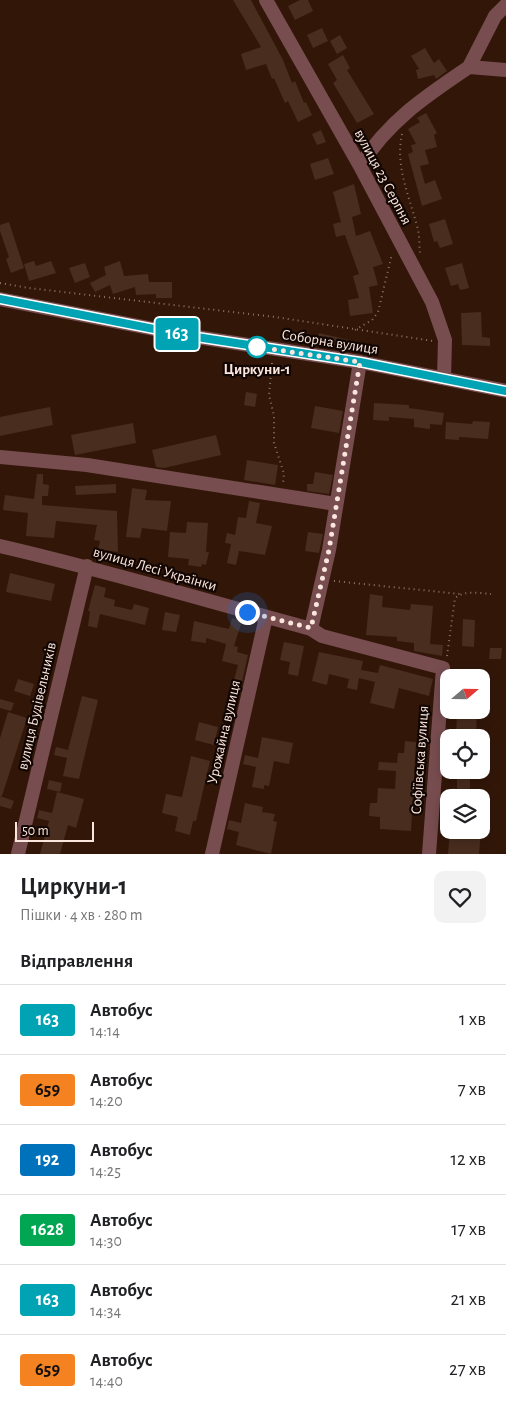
<!DOCTYPE html>
<html lang="uk">
<head>
<meta charset="utf-8">
<style>
	body { margin:0; font-family:"Alegreya Sans",sans-serif; background:#f2f2f2; color:#202124; height:100vh; display:flex; flex-direction:column; font-size:19px; white-space:nowrap }
	* { box-sizing:border-box; margin:0 }
	p { font-size:16px; color:#757577 }
	.icon { flex:none; width:28px; height:28px; fill:none; stroke:currentColor; stroke-width:2; stroke-linecap:round; stroke-linejoin:round }
	.map { position:relative; height:854px; overflow:hidden }
	.side { display:flex; flex-direction:column; background:#fff; flex:1 }
	.side>* { flex:none }
	.badge { padding:0 10px; border-radius:4px; font-size:18px; line-height:32px }
	.needle { width:32px; rotate:70deg }
	.buttons { position:absolute; left:440px; top:669px; display:grid; gap:10px }
	.buttons a { display:grid; place-items:center; width:50px; height:50px; border-radius:10px; background:#fff; box-shadow:0 2px 12px #0003; font-size:25px }
	.scale { position:absolute; left:15px; bottom:12px; width:79px; box-sizing:border-box; padding-left:5px; border:2px solid #fae6dd; border-top:0; font-size:14px; line-height:18px; white-space:nowrap; color:#fae6dd; -webkit-text-stroke:4px #120603; paint-order:stroke }
	.you { position:absolute; width:25px; height:25px; margin:-12px; border:4px solid #fff; border-radius:50%; background:#1a73e8; box-shadow:0 0 0 8px #1a73e833 }
	.map>.badge { position:absolute; translate:-50% -50%; box-shadow:0 0 0 2px #fff }
	h2 { padding:0 20px; font-size:19px; line-height:45px }
	.round { display:grid; place-items:center; flex:none; width:52px; height:52px; border-radius:10px; background:#f2f2f2 }
	.summary { display:flex; align-items:center; justify-content:space-between; height:85px; padding:0 20px }
	h1 { font-size:24px; font-weight:700; line-height:38px }
	ul { padding:0; list-style:none }
	li { display:flex; align-items:center; gap:15px; height:70px; padding:0 20px; border-top:1px solid #e0e0e0 }
	li div { flex:1 }
	li b { display:block; font-size:19px }
	li em { font-style:normal }
	li .badge { min-width:55px; font-weight:700; text-align:center }
	.map>svg:first-child { display:block }
</style>
</head>
<body>
<div class="map">
<svg width="506" height="854" viewBox="0 0 506 854">
	<rect width="100%" height="100%" fill="#321709"/>
	<!-- building -->
	<path fill="#492d1e" d="M233,0H251L283,60L292,83L295,81L304,103L306,102L312,115L298,122L288,101L285,103L274,78L272,79L266,64L246,70L241,54L261,47Z
		M300,0H308L313,11L295,20L288,6Z
		M322,28L328,41L313,48L307,35Z
		M340,35L347,48L337,54L330,41Z
		M425,48L434,63L439,59L447,71L436,79L434,75L418,79L416,70L419,69L411,56Z
		M343,55L350,68L347,70L374,114L357,123L333,83L337,80L328,64Z
		M426,113L437,133L434,135L437,147L425,150L429,164L420,166L425,184L435,180L442,199L422,206L408,154L413,152L411,145L416,144L408,129L420,122L417,118Z
		M321,130L326,142L317,145L312,134Z
		M328,158L334,174L315,180L310,164Z
		M354,184L361,214L352,217L356,236L370,231L383,264L373,267L378,285L369,287L373,313L350,316L348,300L359,298L353,276L359,274L345,235L336,237L333,224L341,222L333,192Z
		M445,219L453,244L440,248L437,241L434,242L429,224Z
		M9,222L24,268L11,273L6,259L9,257L0,231V225Z
		M34,261L36,266L51,261L56,273L29,281L24,264Z
		M120,261L124,276L148,274L149,282H172V298H156V294L136,295L135,287L113,294L110,285L95,292L90,283L106,275L104,267Z
		M85,263L90,277L75,283L69,268Z
		M462,263L469,288L460,290L458,284L451,286L445,268Z
		M481,312L482,337L490,338V346L462,345L461,313Z
		M319,333L349,340L347,350L317,343Z
		M246,392L257,394L255,407L244,405Z
		M374,403L409,405V408L444,413L442,425L430,424V429L414,427V419L389,417V421L373,420Z
		M315,406L343,411L339,433L311,428Z
		M50,407L53,425L0,436V417Z
		M473,421L490,422L488,439L459,437V440L445,439L446,422L472,424Z
		M133,423L136,443L75,455L71,435Z
		M216,435L221,455L164,468L156,467L152,450Z
		M247,460L278,465L275,485L244,480Z
		M315,472L333,475L329,494L307,491V484H313Z
		M37,474H43V484L49,485L48,496H42V505L117,511L118,552L98,549L100,541L94,540L97,525L56,521L54,538L26,536L28,513L3,510L5,495L34,499Z
		M116,484V493L76,495L75,486Z
		M132,488L147,490L145,500L171,501L167,531L142,528L140,538L126,537Z
		M249,501L260,503L256,523L272,526L265,555L239,551L236,565L227,563L231,544L225,543L227,533L235,535L238,517L246,518Z
		M187,522L208,523L206,552H209L206,565L202,564L201,567L188,565L189,559L168,557L170,532L186,533Z
		M308,532L323,534L319,553L305,551Z
		M10,573L55,584L51,601L6,592Z
		M95,585L106,588L104,597L115,600L114,606L132,610L134,604L149,608L145,625L100,614L97,628L88,626L90,611H88Z
		M370,594L383,596L382,607L410,610L411,604L433,606L430,644L443,645L442,656L414,651V643L397,641V637L366,635Z
		M165,612L180,615L176,632L162,630Z
		M232,618L242,621L234,646L238,647L237,652L248,655L242,682L234,680L238,665L222,661L226,644L206,638V643L191,641L194,621L229,629Z
		M463,619L475,620L474,647L462,646Z
		M284,642L304,646L298,676L288,674L290,662L280,660Z
		M490,648H502L501,659H489Z
		M319,652L363,661L361,670L378,673L380,665L433,679L429,696L399,688L394,709L370,703L375,682L359,678L357,690L347,688L349,679L329,674L327,685L312,681Z
		M18,679L34,684L30,696L14,691Z
		M82,696L98,700L79,779L63,776L67,758L54,755L56,747L68,750Z
		M0,699L14,703L11,711L0,708Z
		M457,710H477L476,738H456Z
		M8,712L27,718L2,796H0V738Z
		M199,722L218,727L214,745L195,740Z
		M262,737L293,743L289,764L274,761L269,786L264,785V789L252,787L256,767L243,764L245,755L258,758Z
		M405,741L416,742L411,831L380,829V817L369,816L370,803H377L378,788L395,789L396,771L378,770L379,762L397,763L398,753H404Z
		M191,756L210,761L196,821H193L190,835L175,831L178,817L162,813L166,794L182,797Z
		M457,770H470V798H451L452,788L457,789Z
		M49,780L62,783L60,792L47,789Z
		M57,792L84,799L76,828L68,825L60,854H40L49,821L37,818L39,810L52,813Z
		M0,796L14,801L11,809L0,806Z
		M245,803L263,807L262,812L275,814L273,821L277,822L271,854L236,845L239,832L227,829L229,820L241,823Z
		M450,830H481L479,854H448Z"/>
	<g fill="none" stroke-linecap="round" stroke-linejoin="round">
		<!-- path -->
		<path stroke="#8d7569" stroke-width="2" stroke-dasharray="1 4" stroke-linecap="butt" d="M402,134C395,166 409,195 417,226C420,235 419,245 420,254
			M0,283L29,288L275,317L433,341
			M355,330L372,320L378,312L392,254
			M272,363L269,395L274,416V443L284,474L283,483
			M334,581L460,594
			M447,656L455,598C465,590 479,593 491,594"/>
		<!-- minor -->
		<path stroke="#784d50" stroke-width="14" d="M266,0L360,166L432,302L445,340L444,378
			M469,67L495,16L506,5
			M360,166C388,121 426,96 469,67L506,70
			M0,299L190,336L360,362L506,391
			M0,457L87,465L336,504
			M0,546C105,570 207,601 311,629L322,636L443,668L429,854
			M311,629L329,550L360,362
			M18,854L87,566
			M212,854L266,617"/>
	</g>
	<g fill="none" stroke-linecap="round" stroke-linejoin="round">
		<!-- line casing -->
		<g stroke="#fff" stroke-width="11">
			<path id="line" d="M0,299L190,336L360,362L506,391"/>
		</g>
		<!-- line -->
		<use href="#line" stroke="#00a3b4" stroke-width="8"/>
		<!-- walk -->
		<path stroke="#fae6dd" stroke-width="5" stroke-dasharray="0 9" d="M247,612L311,628L329,550L360,362L257,347"/>
	</g>
	<!-- markers -->
	<circle fill="#fff" stroke="#00a3b4" stroke-width="2.5" cx="257" cy="347" r="10"/>
	<g text-anchor="middle" dominant-baseline="central" stroke-width="4.5" stroke-linejoin="round" paint-order="stroke">
		<!-- street labels -->
		<g font-size="15" fill="#fae6dd" stroke="#120603">
			<text transform="translate(383 177) rotate(62)">вулиця 23 Серпня</text>
			<text transform="translate(330 342) rotate(9)">Соборна вулиця</text>
			<text transform="translate(155 569) rotate(16)">вулиця Лесі Українки</text>
			<text transform="translate(37 706) rotate(-77)">вулиця Будівельників</text>
			<text transform="translate(224 732) rotate(-77)">Урожайна вулиця</text>
			<text transform="translate(420 760) rotate(-86)">Софіївська вулиця</text>
		</g>
		<!-- stop labels -->
		<g font-size="15" font-weight="bold" fill="#fae6dd" stroke="#120603">
			<text x="257" y="369">Циркуни-1</text>
		</g>
	</g>
</svg>
<div class="buttons">
<a><svg class="needle" viewBox="-14 -14 28 28"><path d="M0-13l5 13h-10z" fill="#e53935"/><path d="M0 13l5-13h-10z" fill="#757577"/></svg></a>
<a><svg class="icon" aria-label="locate" viewBox="0 0 24 24"><circle cx="12" cy="12" r="6"/><path d="M12 2v4M12 18v4M2 12h4M18 12h4"/></svg></a>
<a><svg class="icon" aria-label="layers" viewBox="0 0 24 24"><path d="M12 4l9 5-9 5-9-5zM3 14l9 5 9-5"/></svg></a>
</div>
<div class="scale">50 m</div>
<div class="you" style="left:247px;top:612px"></div>
<b class="badge" style="left:177px;top:334px;background:#00a3b4;color:#fff">163</b>
</div>
<section class="side">
<div class="summary"><div><h1>Циркуни-1</h1><p>Пішки · 4 хв · 280 m</p></div><a class="round"><svg class="icon" aria-label="heart" viewBox="0 0 24 24"><path d="M12 20l-8-8c-3-5 5-10 8-4 3-6 11-1 8 4z"/></svg></a></div>
<h2>Відправлення</h2>
<ul>
<li><span class="badge" style="background:#00a3b4;color:#fff">163</span><div><b>Автобус</b><p>14:14</p></div><em>1 хв</em></li>
<li><span class="badge" style="background:#f58220;color:#111">659</span><div><b>Автобус</b><p>14:20</p></div><em>7 хв</em></li>
<li><span class="badge" style="background:#0072bc;color:#fff">192</span><div><b>Автобус</b><p>14:25</p></div><em>12 хв</em></li>
<li><span class="badge" style="background:#00a651;color:#fff">1628</span><div><b>Автобус</b><p>14:30</p></div><em>17 хв</em></li>
<li><span class="badge" style="background:#00a3b4;color:#fff">163</span><div><b>Автобус</b><p>14:34</p></div><em>21 хв</em></li>
<li><span class="badge" style="background:#f58220;color:#111">659</span><div><b>Автобус</b><p>14:40</p></div><em>27 хв</em></li>
</ul>
</section>
</body>
</html>
